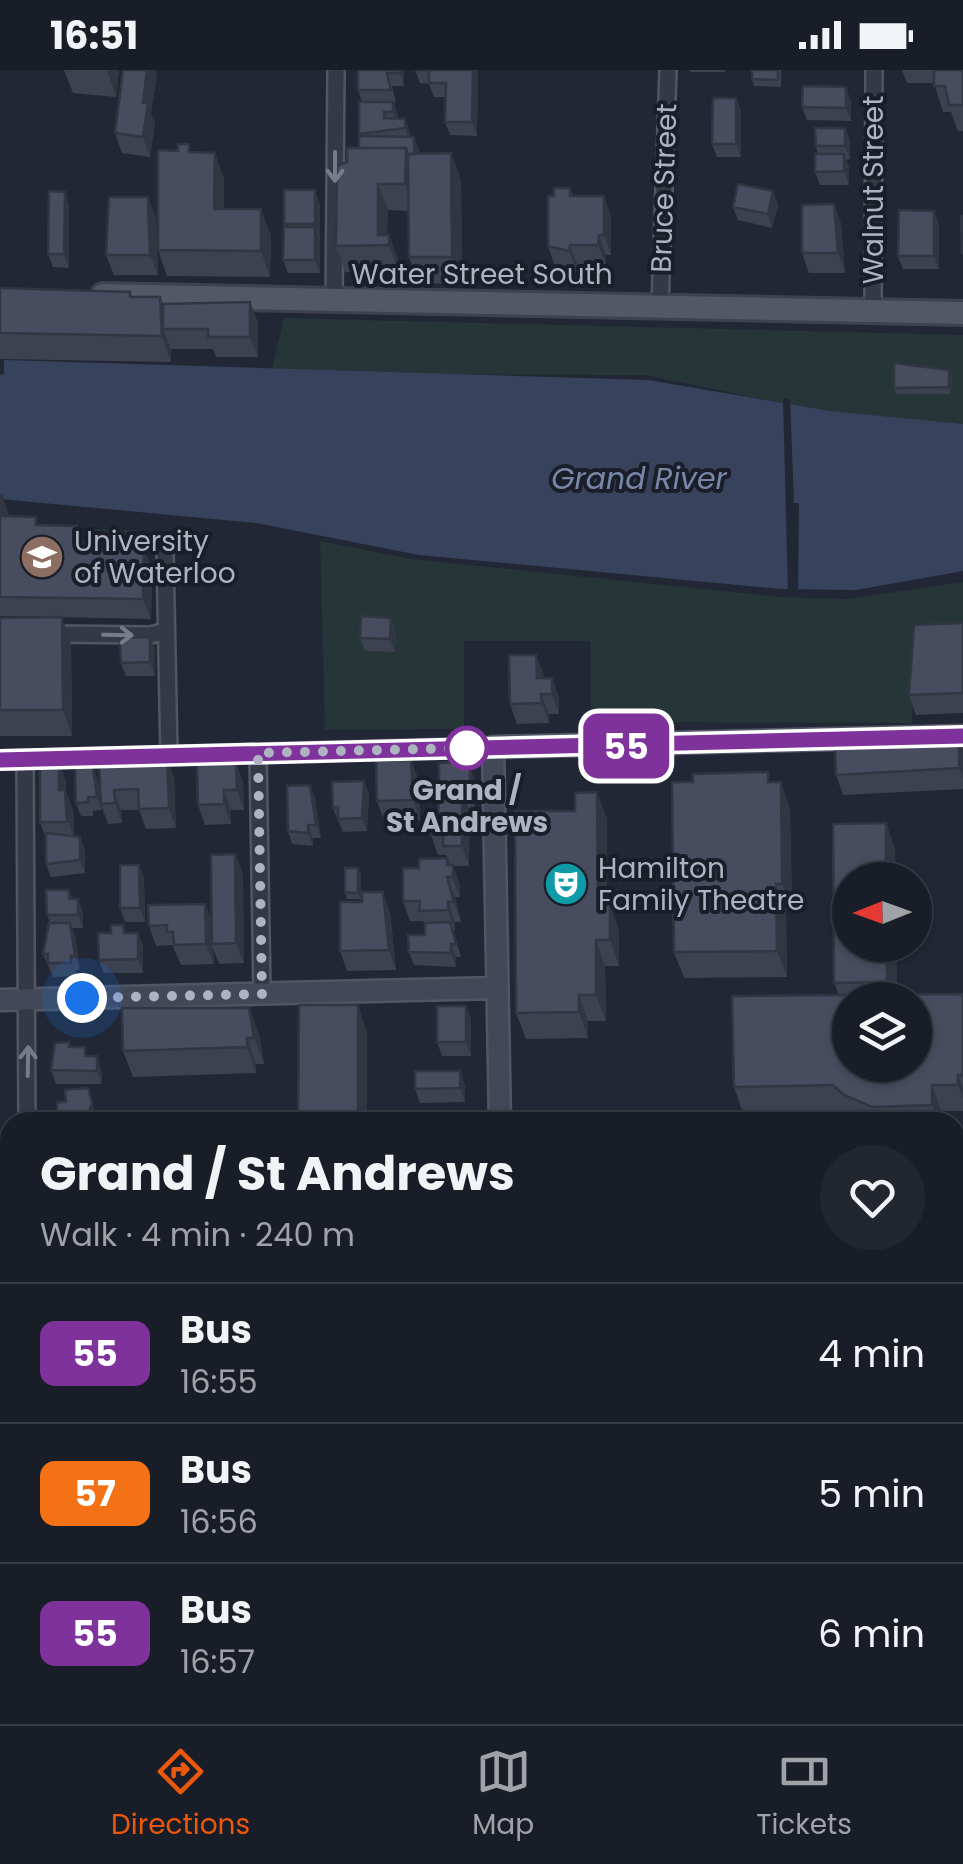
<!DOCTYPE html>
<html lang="en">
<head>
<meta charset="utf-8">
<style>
	body { margin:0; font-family:Poppins,sans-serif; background:#22262f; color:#f1f3f6; height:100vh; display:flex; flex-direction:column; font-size:38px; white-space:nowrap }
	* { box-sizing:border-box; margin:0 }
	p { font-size:32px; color:#9fa2a7 }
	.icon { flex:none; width:55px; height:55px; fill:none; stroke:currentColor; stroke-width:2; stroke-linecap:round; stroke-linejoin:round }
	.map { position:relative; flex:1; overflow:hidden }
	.drawer { position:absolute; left:0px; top:1042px; width:965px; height:612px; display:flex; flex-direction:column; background:#191d27; border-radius:30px 30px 0 0; box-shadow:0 2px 8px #0004,0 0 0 2px #373b44 }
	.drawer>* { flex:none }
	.badge { padding:0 20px; border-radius:15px; font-size:35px; line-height:65px }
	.needle { width:65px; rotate:269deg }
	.controls { position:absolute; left:832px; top:792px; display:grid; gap:20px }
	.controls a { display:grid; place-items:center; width:100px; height:100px; border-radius:50%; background:#191d27; box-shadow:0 2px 8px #0004,0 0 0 2px #373b44; font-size:50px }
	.you { position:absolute; width:50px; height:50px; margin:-25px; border:8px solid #fff; border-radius:50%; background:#1a73e8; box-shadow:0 0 0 15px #1a73e833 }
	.map>.badge { position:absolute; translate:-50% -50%; box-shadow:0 0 0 5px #fff }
	.round { display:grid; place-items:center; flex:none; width:105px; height:105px; border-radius:52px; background:#22262f }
	.overview { display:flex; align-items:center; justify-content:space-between; height:170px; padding:0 40px }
	h1 { font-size:48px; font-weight:700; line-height:75px }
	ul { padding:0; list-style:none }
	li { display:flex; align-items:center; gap:30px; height:140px; padding:0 40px; border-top:2px solid #373b44 }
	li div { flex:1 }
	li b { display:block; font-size:38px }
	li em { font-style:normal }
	li .badge { min-width:110px; font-weight:700; text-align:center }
	.status { display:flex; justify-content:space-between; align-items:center; height:70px; padding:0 50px; background:#191d27; direction:ltr }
	.status svg { height:28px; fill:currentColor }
	.tab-bar { display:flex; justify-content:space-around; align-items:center; height:140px; border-top:2px solid #373b44; background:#191d27; font-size:28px; color:#9fa2a7 }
	.tab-bar a { display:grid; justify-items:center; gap:5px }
	.tab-bar .active { color:#ea580c }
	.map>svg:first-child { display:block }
</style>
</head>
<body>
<div class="status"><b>16:51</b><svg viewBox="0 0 49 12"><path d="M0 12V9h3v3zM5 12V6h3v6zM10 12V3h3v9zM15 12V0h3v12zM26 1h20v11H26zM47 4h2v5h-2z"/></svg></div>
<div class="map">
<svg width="963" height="1654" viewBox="0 0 963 1654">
	<rect width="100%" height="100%" fill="#212734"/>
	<!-- green -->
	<path fill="#253538" d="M284,248L963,265V354L840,345L644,305L271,304Z
		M93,459L135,460L134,490L92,489Z
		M320,471L411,489L780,527L848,529L963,512V562L916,568L912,653L591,652L590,571H464V659L325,660Z"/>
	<!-- water -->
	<path fill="#37435c" d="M4,290L648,310L830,341L963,354V501L856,520L781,519L419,485L256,453L0,429V305L4,304Z"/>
	<!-- pier -->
	<path fill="#212734" d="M783,328L790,330L794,433H799L798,524H788Z"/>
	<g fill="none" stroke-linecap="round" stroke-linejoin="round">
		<!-- minor casing -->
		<g stroke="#515663" stroke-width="20">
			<path id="minor" d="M334,233L336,0
				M660,236L668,0
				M873,241L874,0
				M165,483L169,686
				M51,564L151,565L166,561
				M258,683L262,923
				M25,689L27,1052
				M955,1089H963
				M0,1172L10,1178
				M955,1331L963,1330
				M0,1501H10
				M955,1587H963
				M34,1645V1654
				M583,1645V1654"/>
		</g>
		<!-- tertiary casing -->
		<g stroke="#515663" stroke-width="22">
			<path id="tertiary" d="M0,690L493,677"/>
		</g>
		<!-- secondary casing -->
		<g stroke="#515663" stroke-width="25">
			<path id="secondary" d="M0,930L496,918
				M500,1052L493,677L963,666
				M955,1492L963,1497"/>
		</g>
		<!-- primary casing -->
		<g stroke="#3d424e" stroke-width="28">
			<path id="primary" d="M103,225L963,243"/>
		</g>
		<!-- minor -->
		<use href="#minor" stroke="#343945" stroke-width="15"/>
		<!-- tertiary -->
		<use href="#tertiary" stroke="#343945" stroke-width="18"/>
		<!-- secondary -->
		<use href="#secondary" stroke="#424857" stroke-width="20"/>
		<!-- primary -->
		<use href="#primary" stroke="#525865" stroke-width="22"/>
	</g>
	<!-- wall -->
	<path fill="#3d4251" d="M64,0H119L116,27L73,23Z
		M358,0H403L404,16H392L396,33H394L398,49H405L410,67L419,80V84L461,110L462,213L419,214L409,187V141L388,140L387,165H389L399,192V202H345L336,176L347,92L359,78V32H362L358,20Z
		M415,0H478L477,66L450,65L445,52L446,27H434L429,14L420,13Z
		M690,0H725V2H690Z
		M752,0H781V17L754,16L752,9Z
		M902,0H963V61H958L951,42H943L934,13H907Z
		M157,4L151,44L155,53L150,87L122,83L115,63Z
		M736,28L741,41V87H717L712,74Z
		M851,31V51L807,50L802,37Z
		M845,58L850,71V89L846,90L849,97V115H820L815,102L818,84L816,76Z
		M193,82L215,83L224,109V139L271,165L270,207L167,206L158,180Z
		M570,118L573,126L611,146V185H606V195H577V201L555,196L548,176L554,126Z
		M773,121L778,135L772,158L738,150L733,137Z
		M65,122L69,135V198L53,197L48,184Z
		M320,134V203H288L283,190L284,154Z
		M834,134L841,154L845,203H809L802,183Z
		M156,147L158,205H114L106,185Z
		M939,154V199H903L898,186Z
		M0,218L130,222L132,227H160L163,234L258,252V287H216L213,279H171V292L0,289Z
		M949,300L952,307L951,324H896L894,318Z
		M0,425L9,446L39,455L85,475V478L144,479L152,499L151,549L0,546Z
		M0,548L71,574L72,666H0Z
		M391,548L396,561L395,582L365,581L360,568Z
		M963,553V643L916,645L909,625Z
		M150,567L155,580V606H126L121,593Z
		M544,605V608H552L559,628V644H549V653L517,654L510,634Z
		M959,670L963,682V719L843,725L836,705Z
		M167,688L174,708L176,758L146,759L139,740H121L122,753L108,754L101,735L102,740L93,741V746H81L76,733L93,697L98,711L101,730Z
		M236,693L243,713L244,740H231V754L205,755L198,735Z
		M419,710L420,750L384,751L377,731Z
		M66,711V722L73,740L74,766L80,767L85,780V803L51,807L46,794V769L40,752Z
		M475,711V739H469V796H453L460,815V827H455L461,852H455V860H453L461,887H456V897L414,895L409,882L425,865V856L423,851H410L403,831L419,798L447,788L450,795L446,785H438L431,765L438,749Z
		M771,712L790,738L792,840H786L787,907L684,908L674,882Z
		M310,715L315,729L321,768H313V776L292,774L288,761Z
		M369,724L367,761L343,762L333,738Z
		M607,749V834H610L619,861V896H605L606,951H588V968L526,969L516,943Z
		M886,753L895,780L897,924H963V1041H941L942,1052H856L843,1041L743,1043L734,1017L839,925L834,913Z
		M235,784L243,804L244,893L219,894L213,878L214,894L181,895L172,875L156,876L149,856L205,834L211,850Z
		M139,795L144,808L145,852H125L120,838Z
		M358,798L361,805V829H347L345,822Z
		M69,820L72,829L83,842V858H72L75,866L80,900H76V906L53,907L43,884L50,853L47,845Z
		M390,842L396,900L347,901L340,881Z
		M123,855L126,863H138L143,876V903H104L99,890L111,863Z
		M471,949V986H442L437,972Z
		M259,964L264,994H256V1003L133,1007L123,981Z
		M69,972L71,977L88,986H97L101,999L102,1014H56L51,1000Z
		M465,1015V1032L420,1033L415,1019Z
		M88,1018L96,1046L95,1052H59L57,1049L66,1032Z
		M963,1108V1162H958L955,1153V1109Z
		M955,1257H963V1293H955Z
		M955,1346H963V1451H958L957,1446H955Z
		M955,1523L959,1534L960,1553H955Z"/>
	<!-- shaded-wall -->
	<path fill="#323642" d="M107,0H119L116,27Z
		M147,0H155L157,4L151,44L155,53L150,87L143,67V33Z
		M399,0H403L404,4V16Z
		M473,0H478L477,66L472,52Z
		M846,17L851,31V51L846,38Z
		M736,28L741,41V87L736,74Z
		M393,32L398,45V56L393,42Z
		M405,49L410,62V72L405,58Z
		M845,58L850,71V89L845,76Z
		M414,67L419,80V99L414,86Z
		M406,78L415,104V141L405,114Z
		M215,83L224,109V165L214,139Z
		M451,83L461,110L462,213L452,187Z
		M844,84L849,97V115L844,101Z
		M378,114L388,140L387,175L378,165Z
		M315,120L320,134V168L315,154Z
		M773,121L778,135L772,158L768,144Z
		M65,122L69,135V198L64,184Z
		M604,126L611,146V185L604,165Z
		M148,127L156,147L158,205L150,185Z
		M834,134L841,154L845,203L838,183Z
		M261,139L271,165L270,207L261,181Z
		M934,141L939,154V199L934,186Z
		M315,157L320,171V203L315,190Z
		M389,165L399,192V202L389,175Z
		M599,165L606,185V195L598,175Z
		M570,175L577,195V201L569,181Z
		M160,227L170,253L163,259L171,279V292L162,266Z
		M250,232L258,252V287L250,267Z
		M949,300L952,307L951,324L949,317Z
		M2,425L9,445V466L2,446Z
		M77,456L85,475L84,498L77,478Z
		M144,479L152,499L151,549L143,529Z
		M62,547L71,574L72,666L63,640Z
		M391,548L396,561L395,582L390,569Z
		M150,567L155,580V606L150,592Z
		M536,585L544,605V624L537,608Z
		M552,608L559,628V644L552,624Z
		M541,624L549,644V653L542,633Z
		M959,670L963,682V708L959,698Z
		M167,688L174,708L176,758L169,738Z
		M411,690L419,710L420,750L413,730Z
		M59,691L66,711V722L73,740L75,772L59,720Z
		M236,693L243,713L244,740L237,720Z
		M93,697L98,711L102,740L97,727Z
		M470,697L475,711V739L470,726Z
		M364,711L369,724L367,761L362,748Z
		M781,712L790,738L792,840L782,814Z
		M310,715L315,729L321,768L316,755Z
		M114,720L121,740L122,753L115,733Z
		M224,720L231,740V754L224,734Z
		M462,721L470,741L469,796L462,776Z
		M597,722L607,749V861L598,835Z
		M886,753L895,780L896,810H886Z
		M308,755L313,768V776L308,763Z
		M80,767L85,780V803L80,790Z
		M235,784L243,804L244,893L236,873Z
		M447,788L453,805V795L460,815V827L447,795Z
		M139,795L144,808L145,852L140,838Z
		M358,798L361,805V829L358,823Z
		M447,807L455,827L461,852L454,832Z
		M776,814L786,840L787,907L777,881Z
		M383,822L390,842L396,900L389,880Z
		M78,829L83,842V858L78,845Z
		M448,832L455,852V860L448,840Z
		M205,834L213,854L212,874L214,894L206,874Z
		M610,834L619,861V896L610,870Z
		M70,853L75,866L80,900L75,886Z
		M138,863L143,876V903L138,889Z
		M596,870L605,896L606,951L596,925Z
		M451,874L456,887V897L451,883Z
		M887,875H896L897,930H894L887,912Z
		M579,925L588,951V968L579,942Z
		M358,935L367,961V1052H358Z
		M466,936L471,949V986L466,972Z
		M249,938L259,964L264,994L254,968Z
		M247,968L256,994V1003L247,977Z
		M97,986L101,999L102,1014L97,1001Z
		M460,1001L465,1015V1032L460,1018Z
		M958,1005L963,1019V1028L958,1015Z
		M932,1015L941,1041L942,1052H939L932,1035Z
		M88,1018L96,1046L95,1052H89L87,1048Z
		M955,1523L959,1534L960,1553L955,1539Z"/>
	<!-- building -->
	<path fill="#474d5e" stroke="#323642" stroke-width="2.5" fill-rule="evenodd" d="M123,0H147L143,33H148L143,67L115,63Z
		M358,0H399L400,3H387L391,20H358Z
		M415,0H473L472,52H445L446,13H429V0Z
		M752,0H778V10L752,9Z
		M934,0H963V35H949L945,16H934Z
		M803,16L846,17V38L802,37Z
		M713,28H736V74H712Z
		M359,32H393V42H384V48L405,49V58L359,64Z
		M815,58H845V76H816Z
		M359,66L414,67V84L408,85L406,78H359Z
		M178,74H189V82L215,83L214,139H261V181L158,180V80L178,81Z
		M347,78H406L405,114H378V165H389V175L336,176L337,96L347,92Z
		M451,83L452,187H409L408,84Z
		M815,84H844V101L815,102Z
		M738,114L773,121L768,144L733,137Z
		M554,118H570V126H604V165H599L598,175H570L569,181L548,176V126H554Z
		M284,120H315V154H284Z
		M49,121L65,122L64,184H48Z
		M109,127H148L150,185H106Z
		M834,134L838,183H802V135Z
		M899,140L934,141V186H898Z
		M961,146H963V183H962Z
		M284,157H315V190H283Z
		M0,218L130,222V227H160L162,266L0,263Z
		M250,232V267H208V259H163V234Z
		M894,293L949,300V317L894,318Z
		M0,425H2V446L36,447V455L77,456V478L144,479L143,529L0,527Z
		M361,546L391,548L390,569L360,568Z
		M62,547L63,640H0V548Z
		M963,553V623L909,625L914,555Z
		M150,567V592L121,593L120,568Z
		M509,585H536L537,608H552V624H541L542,633L510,634Z
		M959,670V698L836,705L835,673Z
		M167,688L169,738L139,739L138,719L114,720L115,733L101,734L99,692Z
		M411,690L413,730L377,731L376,691Z
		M40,691H59V720H65L67,752H40Z
		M465,692L470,697V726H464L462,721L439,720V693Z
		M236,693L237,720H224V734L198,735L197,694Z
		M93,697L97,727H88V732L76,733L75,698Z
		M768,702V712H781L782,814H776L777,881L674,882L672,712H693V704Z
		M364,711L362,748L338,749V737L333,738L332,712Z
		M310,715L316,755H308V763L288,761L287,716Z
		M439,720L462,721V776H443V765H431V749H438Z
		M597,722L598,835L610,834V870H596V925H579V942L516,943L515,741H575V723Z
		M886,753V810H850V875H887V912L834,913L833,754Z
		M46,763L80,767V790L46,794Z
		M235,784L236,873L212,874L211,785Z
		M447,788V795H453V807H447L454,832H448V840L419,841L420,831H403V798H419V789Z
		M120,795H139L140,838H120Z
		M345,798H358V823L345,822Z
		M46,820H69V829H78V845H47Z
		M362,822H383L389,880L340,881V832H362Z
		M205,834L206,874L174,875L173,862H167V855L149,856L148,835Z
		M450,852L456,874H451V883L409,882L408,865H425V853Z
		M49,853H70L75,886H71V893H48V884H43Z
		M111,855H123L124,863H138V889L99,890L98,863H111Z
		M963,924V1005H958V1015H932V1035L872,1037L844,1025L833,1015L734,1017L732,926ZM850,930H915V995H850Z
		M299,935H358V1052H298Z
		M437,936H466V972H437Z
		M122,938H249L254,968H247V977L123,981Z
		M69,972V977H85V986H97V1001L51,1000L55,973Z
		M415,1001H460V1018L415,1019Z
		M88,1018L92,1032L87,1048H82V1052H67V1048L57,1049V1032H66L65,1020Z
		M452,1044V1052H411L410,1045Z
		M963,1108V1149H955V1109Z
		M955,1257H963V1279H955Z
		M955,1346H963L962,1392H955Z
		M955,1395H963V1437H955Z"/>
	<!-- one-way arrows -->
	<defs><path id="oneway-shaft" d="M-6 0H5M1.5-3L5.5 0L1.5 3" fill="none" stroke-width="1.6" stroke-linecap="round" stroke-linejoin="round" transform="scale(2.5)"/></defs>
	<g stroke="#777c8a">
		<use href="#oneway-shaft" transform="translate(335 97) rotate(90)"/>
		<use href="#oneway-shaft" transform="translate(118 565) rotate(1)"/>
		<use href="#oneway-shaft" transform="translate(28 991) rotate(-89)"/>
	</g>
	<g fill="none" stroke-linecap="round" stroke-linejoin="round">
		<!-- line casing -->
		<g stroke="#fff" stroke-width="22">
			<path id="line" d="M0,690L963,666"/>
		</g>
		<!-- line -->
		<use href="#line" stroke="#7f329c" stroke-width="15"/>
		<!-- walk -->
		<path stroke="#aeb3c2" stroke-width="10" stroke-dasharray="0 18" d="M82,928L262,924L258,683L467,678"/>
	</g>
	<!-- icons -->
	<defs>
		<g id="university-disc" transform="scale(2.25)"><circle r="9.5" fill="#8d6e63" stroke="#191e29"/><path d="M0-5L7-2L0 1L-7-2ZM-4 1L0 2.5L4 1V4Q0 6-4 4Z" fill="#fff"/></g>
		<g id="theatre-disc" transform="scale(2.25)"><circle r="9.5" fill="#0f9aa8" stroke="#191e29"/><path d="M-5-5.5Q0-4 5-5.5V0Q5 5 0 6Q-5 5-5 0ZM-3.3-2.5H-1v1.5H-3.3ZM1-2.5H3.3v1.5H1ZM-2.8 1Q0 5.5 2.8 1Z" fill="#fff"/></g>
	</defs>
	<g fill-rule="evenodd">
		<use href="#university-disc" x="42" y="487"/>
		<use href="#theatre-disc" x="566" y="814"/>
	</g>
	<!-- markers -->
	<circle fill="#fff" stroke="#7f329c" stroke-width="5" cx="467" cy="678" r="20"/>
	<g text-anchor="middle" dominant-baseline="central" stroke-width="8" stroke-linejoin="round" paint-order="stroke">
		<!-- street labels -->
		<g font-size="28" fill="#aeb3c2" stroke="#191e29">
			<text transform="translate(664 118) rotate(-88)">Bruce Street</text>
			<text transform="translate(873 120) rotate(-90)">Walnut Street</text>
			<text x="482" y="204">Water Street South</text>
		</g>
		<!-- poi labels -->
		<g font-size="28" fill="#aeb3c2" stroke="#191e29" text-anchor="start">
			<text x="74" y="471">University<tspan x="74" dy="32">of Waterloo</tspan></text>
			<text x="598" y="798">Hamilton<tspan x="598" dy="32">Family Theatre</tspan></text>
		</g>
		<!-- stop labels -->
		<g font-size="28" font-weight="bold" fill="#aeb3c2" stroke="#191e29">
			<text x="467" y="720">Grand /<tspan x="467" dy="32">St Andrews</tspan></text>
		</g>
		<!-- water labels -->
		<g font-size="30" font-style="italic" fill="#7887a9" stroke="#191e29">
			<text x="639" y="408">Grand River</text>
		</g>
	</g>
</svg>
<div class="controls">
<a><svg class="needle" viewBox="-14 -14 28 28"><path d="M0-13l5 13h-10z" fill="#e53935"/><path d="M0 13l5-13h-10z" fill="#9fa2a7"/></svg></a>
<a><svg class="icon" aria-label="layers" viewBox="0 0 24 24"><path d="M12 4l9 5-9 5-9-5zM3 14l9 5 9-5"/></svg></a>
</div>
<div class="you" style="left:82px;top:928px"></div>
<b class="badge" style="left:626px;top:676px;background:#7f329c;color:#fff">55</b>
<section class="drawer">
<div class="overview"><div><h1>Grand / St Andrews</h1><p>Walk · 4 min · 240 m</p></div><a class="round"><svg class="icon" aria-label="heart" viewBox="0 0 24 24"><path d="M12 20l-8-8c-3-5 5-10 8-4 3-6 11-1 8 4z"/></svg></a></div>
<ul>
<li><span class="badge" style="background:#7f329c;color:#fff">55</span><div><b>Bus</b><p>16:55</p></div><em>4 min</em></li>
<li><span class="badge" style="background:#f47116;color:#fff">57</span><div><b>Bus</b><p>16:56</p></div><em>5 min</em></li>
<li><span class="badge" style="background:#7f329c;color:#fff">55</span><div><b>Bus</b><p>16:57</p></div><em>6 min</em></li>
</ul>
</section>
</div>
<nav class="tab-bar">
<a class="active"><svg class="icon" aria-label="directions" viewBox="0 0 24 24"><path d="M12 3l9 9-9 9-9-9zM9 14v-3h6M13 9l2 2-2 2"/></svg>Directions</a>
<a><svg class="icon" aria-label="map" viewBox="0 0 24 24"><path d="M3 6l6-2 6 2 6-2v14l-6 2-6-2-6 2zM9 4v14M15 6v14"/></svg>Map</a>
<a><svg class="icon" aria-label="tickets" viewBox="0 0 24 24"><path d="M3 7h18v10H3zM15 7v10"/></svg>Tickets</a>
</nav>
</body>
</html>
